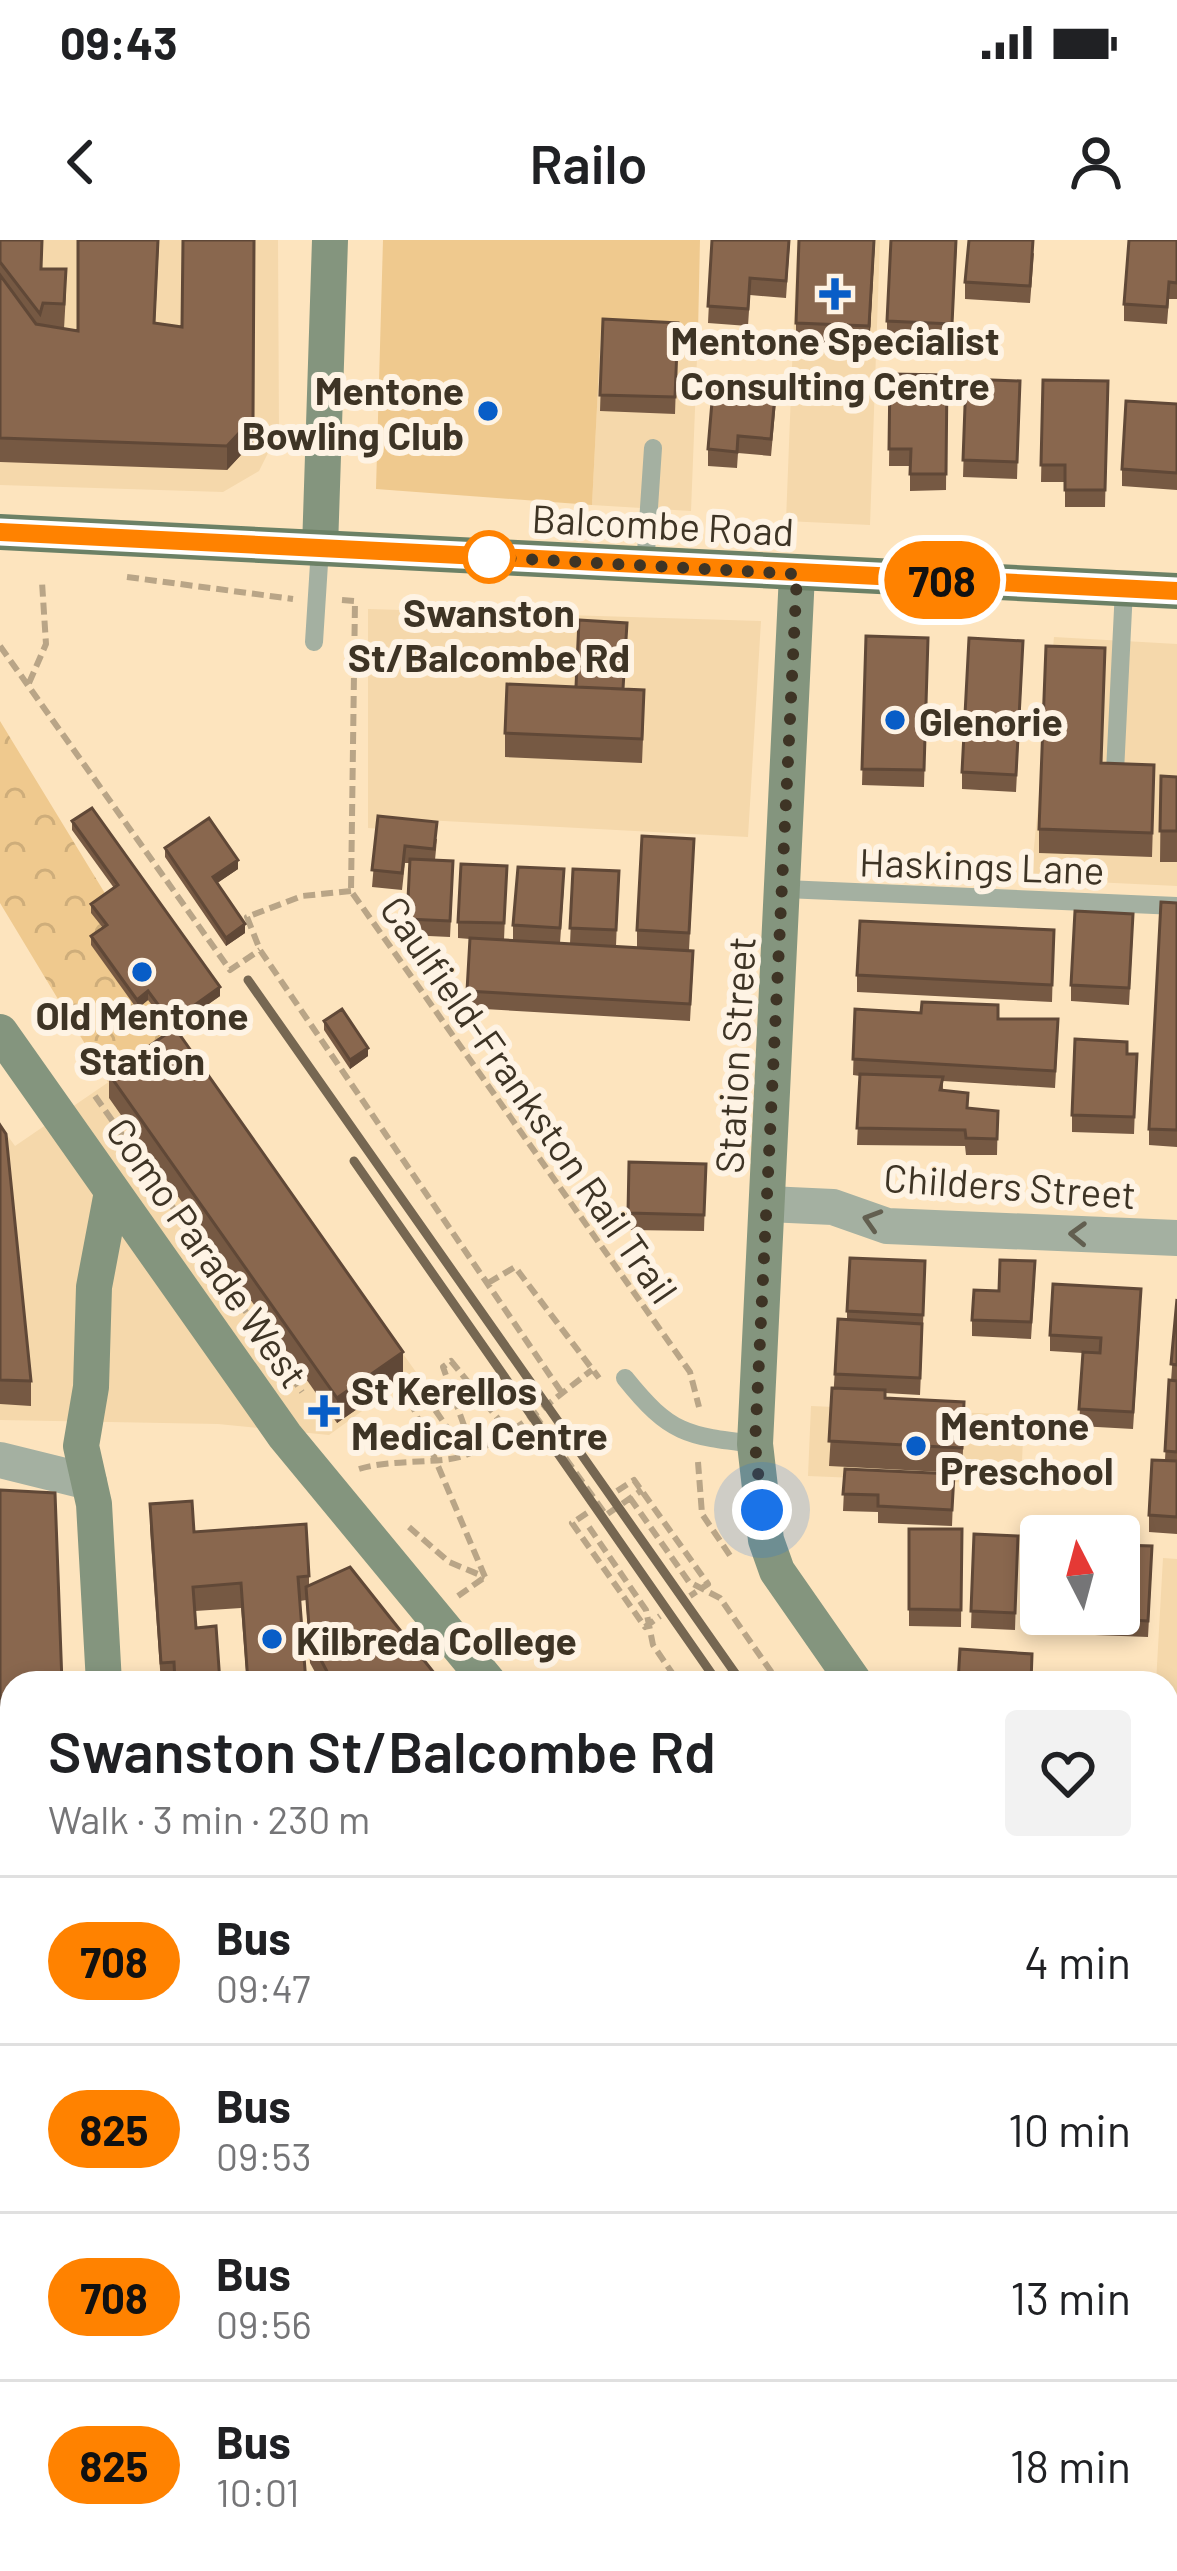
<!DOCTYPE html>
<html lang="en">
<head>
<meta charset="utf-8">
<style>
	body { margin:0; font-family:Barlow,sans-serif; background:#f2f2f2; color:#202124; height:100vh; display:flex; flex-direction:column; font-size:45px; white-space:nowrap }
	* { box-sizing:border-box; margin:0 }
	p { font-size:39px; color:#757577 }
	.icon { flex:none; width:66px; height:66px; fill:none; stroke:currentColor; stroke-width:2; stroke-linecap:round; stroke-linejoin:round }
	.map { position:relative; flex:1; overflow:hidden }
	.sheet { position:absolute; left:0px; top:1431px; width:1179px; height:900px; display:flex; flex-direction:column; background:#fff; border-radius:36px 36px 0 0; box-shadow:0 6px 18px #0003 }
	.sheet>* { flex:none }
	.badge { padding:0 24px; border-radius:39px; font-size:42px; line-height:78px }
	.needle { width:78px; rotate:354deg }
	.fabs { position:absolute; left:1020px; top:1275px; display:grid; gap:24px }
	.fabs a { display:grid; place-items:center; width:120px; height:120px; border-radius:12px; background:#fff; box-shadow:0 6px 18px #0003; font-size:60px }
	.you { position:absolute; width:60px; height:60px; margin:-30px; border:9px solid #fff; border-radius:50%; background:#1a73e8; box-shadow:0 0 0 18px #1a73e833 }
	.map>.badge { position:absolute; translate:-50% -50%; box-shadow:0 0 0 6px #fff }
	.round { display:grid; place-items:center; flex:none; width:126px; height:126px; border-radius:12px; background:#f2f2f2 }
	.headline { display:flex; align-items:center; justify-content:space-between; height:204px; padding:0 48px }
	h1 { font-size:57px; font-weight:600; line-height:90px }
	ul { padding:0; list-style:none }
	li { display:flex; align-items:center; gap:36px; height:168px; padding:0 48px; border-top:3px solid #e0e0e0 }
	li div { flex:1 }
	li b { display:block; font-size:45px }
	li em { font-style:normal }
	li .badge { min-width:132px; font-weight:700; text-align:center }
	.status { display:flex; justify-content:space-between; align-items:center; height:84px; padding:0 60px; background:#fff; direction:ltr }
	.status svg { height:33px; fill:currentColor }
	header { display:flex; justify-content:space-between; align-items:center; height:156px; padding:0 48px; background:#fff; font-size:54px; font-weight:600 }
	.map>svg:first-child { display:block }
</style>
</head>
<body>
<div class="status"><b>09:43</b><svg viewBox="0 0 49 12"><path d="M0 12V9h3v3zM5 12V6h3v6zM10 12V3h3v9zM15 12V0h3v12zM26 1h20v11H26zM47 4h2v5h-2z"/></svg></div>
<header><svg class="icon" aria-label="back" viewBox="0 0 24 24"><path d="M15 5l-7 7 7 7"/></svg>Railo<svg class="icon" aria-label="person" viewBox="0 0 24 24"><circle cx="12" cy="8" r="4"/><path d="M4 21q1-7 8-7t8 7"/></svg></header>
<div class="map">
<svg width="1177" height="2331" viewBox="0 0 1177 2331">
	<defs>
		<pattern id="grass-dots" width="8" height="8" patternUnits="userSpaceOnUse" patternTransform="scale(3)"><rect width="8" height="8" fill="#efc98e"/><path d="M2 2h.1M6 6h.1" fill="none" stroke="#cead7a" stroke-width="1.8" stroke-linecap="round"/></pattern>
		<pattern id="forest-crowns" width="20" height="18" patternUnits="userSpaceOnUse" patternTransform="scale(3)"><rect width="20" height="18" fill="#efc98e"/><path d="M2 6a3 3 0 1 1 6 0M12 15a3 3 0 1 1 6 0" fill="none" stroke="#cead7a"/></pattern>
	</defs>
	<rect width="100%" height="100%" fill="#fde4be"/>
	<!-- built -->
	<path fill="#f5d8ab" d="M0,0H278L279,191L259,231L223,252L0,245Z
		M797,0H880L870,285L786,281Z
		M601,89L698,93L691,271L592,265Z
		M368,369L761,381L748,597L425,580L422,592L368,588Z
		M1054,397L1177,404V646L1031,639Z
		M176,796L416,1132L329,1195L218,1184L0,1180V885L15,906Z
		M811,1166L1024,1175L1021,1245L808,1236Z
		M1163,1318L1177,1319V1592H1167V1443H1156Z
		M428,2319H1051L1037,2331H429Z"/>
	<!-- grass -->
	<path fill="url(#grass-dots)" d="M460,2319H697L683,2331H461Z"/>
	<!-- forest -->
	<path fill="url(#forest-crowns)" d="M0,481L106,655L176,796L108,842L0,663Z
		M21,2319H133L134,2331H21Z"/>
	<!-- pitch -->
	<path fill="#efc98e" d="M383,0H700L698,93L601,89L592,265L376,249Z
		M720,2319H765L774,2331H706Z
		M920,2319H1029L1014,2331H929Z"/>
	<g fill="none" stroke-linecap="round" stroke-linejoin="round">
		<!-- path -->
		<path stroke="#b9a587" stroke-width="6" stroke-dasharray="12 6" stroke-linecap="butt" d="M127,337L293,359
			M342,360L355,361L351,651L690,1132L699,1167
			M0,406L230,730L260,710
			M29,443L46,404L42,342
			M351,651L302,656L247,677L260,710L562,1153
			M95,856L302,1152
			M488,1043L515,1027L599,1138
			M534,1174L606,1275L642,1250
			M698,1222L702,1274L733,1320
			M359,1229C391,1219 440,1224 463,1216C511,1198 552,1160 592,1130
			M617,1251L634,1240L708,1344L690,1356
			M630,1258L689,1342L720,1358L779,1443
			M587,1273L572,1283L645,1387L660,1376
			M409,1287L449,1322L485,1337
			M589,1287L646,1370L653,1405L679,1443
			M485,1337L405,1148L416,1142L455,1199L466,1191L443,1127L451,1121L508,1191
			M458,1356L485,1337
			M1167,1994L1177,2009
			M0,2196L12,2209
			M42,2331L43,2319"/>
		<!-- lane -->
		<path stroke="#a4b0a1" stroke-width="18" d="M645,327L653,208
			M314,402L320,308
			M1115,532L1124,349
			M785,649L1177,666
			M625,1138C670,1194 686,1196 755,1204
			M821,2319L832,2331"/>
		<!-- street -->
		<path stroke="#a4b0a1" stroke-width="36" d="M768,964L833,967L887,986L1177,998
			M0,1220L89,1242
			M1167,1634H1177
			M0,2137H12
			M1128,2331L1142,2319"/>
		<!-- secondary -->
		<path stroke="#84957e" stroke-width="36" d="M320,308L330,0
			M797,334L755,1204L766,1300L777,1331L855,1443
			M0,792L285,1196L489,1443
			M104,1443L94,1264L81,1206L91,1147L94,1047L111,957
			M1167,1885L1177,1899
			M1167,2271L1177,2283
			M162,2319L163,2331"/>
		<!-- primary -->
		<path stroke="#6c8166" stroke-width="36" d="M0,292L1177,351"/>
		<!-- rail -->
		<path stroke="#766752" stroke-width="9" d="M248,740L742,1443
			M354,921L718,1443
			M1167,2060L1177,2075
			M1167,2090L1177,2104"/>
	</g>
	<!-- wall -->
	<path fill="#765943" d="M0,0L42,29L66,53L64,89L78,91V0H159L155,83L182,87L254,0L253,202L227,230L0,222Z
		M712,0H790L786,58L750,55L748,86L708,83Z
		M875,0L869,110L796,107V83Z
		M957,0L952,101L887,98V81Z
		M1177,0V59H1169L1167,84L1124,81V64Z
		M1034,13L1030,63L965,59V42Z
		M603,79L678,83L675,174L600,171Z
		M890,134L947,135L946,250L910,251V226H889Z
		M966,139L1020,141L1017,239L963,237Z
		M1043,140L1108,141L1105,267H1065V242H1041Z
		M776,161L771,216L738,213L737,228L708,226V209Z
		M1177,164V250L1122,246V229Z
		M866,396L928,398L924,547L862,545Z
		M1023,418L1016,552L962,549V532Z
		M623,449L644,474L642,523L505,517V493Z
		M1101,523L1154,549L1152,617L1039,613V589Z
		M1161,536L1177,537V622H1160Z
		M378,576L437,599L435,620L453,638L450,697L407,695L410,623H405L402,650L372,647Z
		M72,581L220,756L175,788L403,1137L337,1183L109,858V834L171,790L148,760L137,769L91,705V696L103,688L91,673V664L114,648L72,590Z
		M165,608L238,629L217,643L245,693L226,706L165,617Z
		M694,616L689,710L637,707V690Z
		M507,626L504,700H513V685L564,646L560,703L570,704L573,629L619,631L616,706L693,728L690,781L467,768L470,699L458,698V682Z
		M1177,663V907L1149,905V889Z
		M1054,690L1052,762L857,752V735Z
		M1133,691L1129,765L1071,761V745Z
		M855,769L998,779L1058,796L1055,848L943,841V851L968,868L998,871L997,915H966L965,906L857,905L860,836L853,835Z
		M324,781L368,816L350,829L324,790Z
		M1137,814L1134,894L1072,892V875Z
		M0,885L31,1141V1166L0,1164Z
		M629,922L706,924L704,991L628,990Z
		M925,1038L920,1155L885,1153V1158L964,1186L962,1233L829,1226L838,1079L847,1080V1071Z
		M1035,1038L1031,1099L972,1096V1080L999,1051Z
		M1177,1059V1294L1149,1292V1275L1165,1220L1169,1140L1171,1141Z
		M1141,1066L1133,1189L1079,1186L1083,1113L1050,1111V1095Z
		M845,1229L954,1234L952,1286L878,1283V1272L843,1271Z
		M0,1250L12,1443V1689H0Z
		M150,1264L194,1292L309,1336V1346L438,1443H321L310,1423L306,1360L300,1361L306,1443H247L241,1368L195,1371L196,1388L220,1443H161L150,1289Z
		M909,1289H962L961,1387L909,1386Z
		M974,1294L1018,1296L1015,1390L971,1388Z
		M1152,1323L1148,1397L1095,1395V1374Z
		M1023,1373L1066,1374L1065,1392L1023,1390Z
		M1167,1672H1177V1755H1171V1729L1167,1728Z
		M0,1745H12V2085H0Z"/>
	<!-- shaded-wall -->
	<path fill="#604837" d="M254,0L253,202L227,230V206Z
		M874,0H875L869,110V86Z
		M238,620V629L213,646V637Z
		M245,684V693L226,706V698Z
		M220,747V756L171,790V782Z
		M148,751V760L137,769V760Z
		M368,808V816L350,829V820Z
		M403,1112V1137L337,1183V1158Z"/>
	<!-- building -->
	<path fill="#89674e" stroke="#604837" stroke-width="3" d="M0,0H42L41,29H66L64,64L43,63L40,74L0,22Z
		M78,0H158L154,83L182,87L183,0H254L253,178L227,206L0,198V35L36,84L78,91Z
		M712,0H789L786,41L750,38L748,69L708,66Z
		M799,0H874L869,86L796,83Z
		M891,0H956L952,84L887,81Z
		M969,0H1033L1030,46L965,42Z
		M1129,0H1177V43L1169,42L1167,67L1124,64Z
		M603,79L678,83L675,157L600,155Z
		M890,134L947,135L946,234H910L911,209H889Z
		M714,138L776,144L771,199L738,196L737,212L708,209Z
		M966,139L1020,141L1017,222L963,220Z
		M1043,140L1108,141L1105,250H1065V225H1041Z
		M1126,161L1177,164V233L1122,229Z
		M579,380L627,383L623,449L576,447Z
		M866,396L928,398L924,530L862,529Z
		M969,398L1023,401L1016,535L962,532Z
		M1046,406L1105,408L1101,523L1154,525L1152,593L1039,589Z
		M507,444L644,450L642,499L505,493Z
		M1161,536L1177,537V591H1160Z
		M92,568L220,747L171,782L148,751L137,760L91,696L107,685L91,664L118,645L72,581Z
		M378,576L437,582L434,609L405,606L402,633L372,630Z
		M209,578L238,620L213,637L245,684L226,698L165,608Z
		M642,596L694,599L689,693L637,690Z
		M410,619L453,621L450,681L407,679Z
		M461,624L507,626L504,683L458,682Z
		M518,627L564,629L560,688L513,685Z
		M573,629L619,631L616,690L570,688Z
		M1161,662L1177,663V890L1149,889Z
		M1075,671L1133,674L1129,748L1071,745Z
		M860,681L1054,690L1052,745L857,735Z
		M470,698L693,711L690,764L467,751Z
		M922,762L998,765V779H1058L1055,831L853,819L855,769L921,773Z
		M342,769L368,808L350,820L324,781Z
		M175,788L403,1112L337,1158L109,834Z
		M1075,799L1127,802V814H1137L1134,877L1072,875Z
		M860,834L943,837L940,850L968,853L967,868L998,871L997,899L966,898L965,890L857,888Z
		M0,885L6,894L31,1141L0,1140Z
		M629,922L706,924L704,975L628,973Z
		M850,1018L925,1021L923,1075L847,1071Z
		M1000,1020L1035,1021L1031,1082L972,1080L974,1050L999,1051Z
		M1053,1044L1141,1049L1133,1172L1079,1169L1083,1112L1100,1113L1101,1098L1050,1095Z
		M1177,1059V1125L1171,1124Z
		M838,1079L922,1084L920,1138L835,1134Z
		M1169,1140L1177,1141V1212L1165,1211Z
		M832,1148L885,1150V1158L964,1162L962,1208L829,1201Z
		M1152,1220L1177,1221V1277L1149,1275Z
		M845,1229L954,1234L952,1270L878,1266V1255L843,1254Z
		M0,1250L55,1253L62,1443H12V1664L0,1665Z
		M192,1261L194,1292L306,1284L309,1336L298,1337L306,1443H248L241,1343L193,1347L196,1388L216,1386L220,1443H175L174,1422L161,1423L150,1264Z
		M909,1289H962L961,1370L909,1369Z
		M974,1294L1018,1296L1015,1373L971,1371Z
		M1026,1304L1041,1305V1374L1023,1373Z
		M1119,1305L1152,1306L1148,1381L1095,1378V1374H1119Z
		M350,1327L438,1438L433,1443H333L310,1399L306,1347Z
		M960,1409L1032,1414L1031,1443H958Z
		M1167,1672H1177V1738H1171L1172,1712L1167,1711Z
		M0,1745H12V1829L0,1828Z
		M0,1832L12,1833V2061L0,2060Z
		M0,2210H12L11,2331H0Z
		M250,2319H342L343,2331H252Z"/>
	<!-- one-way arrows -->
	<defs><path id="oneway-chevron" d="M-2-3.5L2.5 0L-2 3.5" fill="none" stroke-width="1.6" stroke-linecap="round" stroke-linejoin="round" transform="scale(3)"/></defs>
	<g stroke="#625f50">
		<use href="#oneway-chevron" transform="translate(872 980) rotate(-163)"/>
		<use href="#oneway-chevron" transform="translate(1078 994) rotate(-178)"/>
	</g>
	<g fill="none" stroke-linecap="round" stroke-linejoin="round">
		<!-- line casing -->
		<g stroke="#fff" stroke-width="27">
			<path id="line" d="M0,292L1177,351"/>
		</g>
		<!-- line -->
		<use href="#line" stroke="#ff8200" stroke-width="18"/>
		<!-- walk -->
		<path stroke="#3e3425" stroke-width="12" stroke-dasharray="0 21.6" d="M489,317L797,334L755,1204L762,1270"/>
	</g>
	<!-- markers -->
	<g fill="#085dc7" stroke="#fef3e4" stroke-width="4.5">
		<path d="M829 36h12v12h12v12h-12v12h-12v-12h-12v-12h12z"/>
		<circle cx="488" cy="171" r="12"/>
		<circle cx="895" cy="480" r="12"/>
		<circle cx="142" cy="732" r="12"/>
		<path d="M318 1153h12v12h12v12h-12v12h-12v-12h-12v-12h12z"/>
		<circle cx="916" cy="1206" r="12"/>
		<circle cx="272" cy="1399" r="12"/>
	</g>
	<circle fill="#fff" stroke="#ff8200" stroke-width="6" cx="489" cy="317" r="24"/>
	<g text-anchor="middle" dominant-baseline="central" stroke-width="12" stroke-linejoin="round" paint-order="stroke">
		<!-- poi labels -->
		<g font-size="39" font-weight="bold" fill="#3e3425" stroke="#fef3e4" text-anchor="start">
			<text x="835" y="99" text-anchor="middle">Mentone Specialist<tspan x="835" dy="45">Consulting Centre</tspan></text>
			<text x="464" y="149" text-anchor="end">Mentone<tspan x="464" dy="45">Bowling Club</tspan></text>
			<text x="919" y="480">Glenorie</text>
			<text x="142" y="774" text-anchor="middle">Old Mentone<tspan x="142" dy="45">Station</tspan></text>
			<text x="351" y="1149">St Kerellos<tspan x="351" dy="45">Medical Centre</tspan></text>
			<text x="940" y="1184">Mentone<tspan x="940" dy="45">Preschool</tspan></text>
			<text x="296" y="1399">Kilbreda College</text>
		</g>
		<!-- street labels -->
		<g font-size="39" fill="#3e3425" stroke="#fef3e4">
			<text transform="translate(663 284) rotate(3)">Balcombe Road</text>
			<text transform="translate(982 625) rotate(2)">Haskings Lane</text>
			<text transform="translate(734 815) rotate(-87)">Station Street</text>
			<text transform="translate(530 859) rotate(55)">Caulfield-Frankston Rail Trail</text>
			<text transform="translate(1010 945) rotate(4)">Childers Street</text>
			<text transform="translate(208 1012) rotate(55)">Como Parade West</text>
		</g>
		<!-- stop labels -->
		<g font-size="39" font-weight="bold" fill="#3e3425" stroke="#fef3e4">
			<text x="489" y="371">Swanston<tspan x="489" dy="45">St/Balcombe Rd</tspan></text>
		</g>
	</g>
</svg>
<div class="fabs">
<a><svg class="needle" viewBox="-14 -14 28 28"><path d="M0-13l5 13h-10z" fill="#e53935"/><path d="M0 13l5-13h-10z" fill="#757577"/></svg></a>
</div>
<div class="you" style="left:762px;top:1270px"></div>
<b class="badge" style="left:942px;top:340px;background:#ff8200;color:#111">708</b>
<section class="sheet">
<div class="headline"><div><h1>Swanston St/Balcombe Rd</h1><p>Walk · 3 min · 230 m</p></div><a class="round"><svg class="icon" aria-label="heart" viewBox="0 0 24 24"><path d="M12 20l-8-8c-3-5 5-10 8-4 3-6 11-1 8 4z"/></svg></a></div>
<ul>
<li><span class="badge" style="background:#ff8200;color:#111">708</span><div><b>Bus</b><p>09:47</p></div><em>4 min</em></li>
<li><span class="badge" style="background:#ff8200;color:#111">825</span><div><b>Bus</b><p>09:53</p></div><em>10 min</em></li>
<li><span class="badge" style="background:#ff8200;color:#111">708</span><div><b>Bus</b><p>09:56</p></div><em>13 min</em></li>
<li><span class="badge" style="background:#ff8200;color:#111">825</span><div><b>Bus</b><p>10:01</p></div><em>18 min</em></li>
</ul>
</section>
</div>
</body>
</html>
